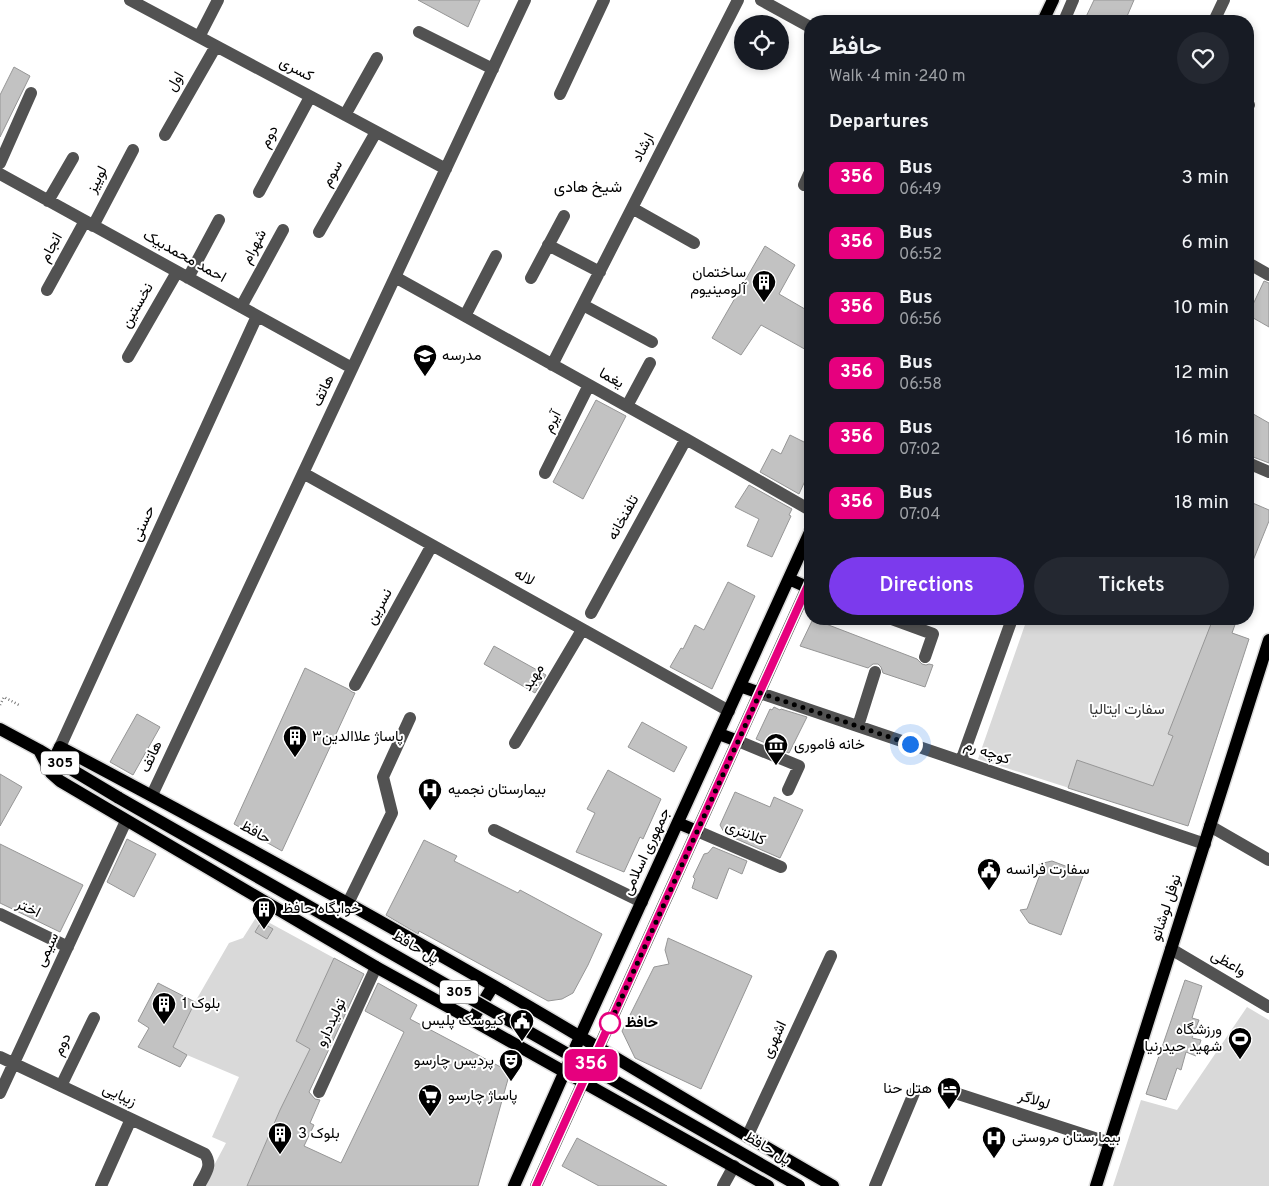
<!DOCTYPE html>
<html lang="en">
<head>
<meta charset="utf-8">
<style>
	body { margin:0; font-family:Overpass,Vazirmatn,sans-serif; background:#242831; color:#f1f3f6; height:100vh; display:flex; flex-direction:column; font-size:19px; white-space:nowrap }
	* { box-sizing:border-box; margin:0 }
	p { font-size:16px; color:#9ea1a6 }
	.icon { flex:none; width:28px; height:28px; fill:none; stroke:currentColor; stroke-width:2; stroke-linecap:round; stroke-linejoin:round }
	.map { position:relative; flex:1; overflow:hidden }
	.drawer { position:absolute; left:804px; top:15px; width:450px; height:610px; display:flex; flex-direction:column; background:#171b24; border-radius:20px; box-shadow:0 2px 8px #0003 }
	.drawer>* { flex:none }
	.badge { padding:0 10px; border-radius:8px; font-size:18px; line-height:32px }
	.buttons { position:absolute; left:734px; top:15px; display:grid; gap:10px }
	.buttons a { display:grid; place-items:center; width:55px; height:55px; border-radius:50%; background:#171b24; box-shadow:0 2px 8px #0003; font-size:25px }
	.you { position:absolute; width:25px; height:25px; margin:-12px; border:4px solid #fff; border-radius:50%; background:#1a73e8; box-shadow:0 0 0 8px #1a73e833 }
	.map>.badge { position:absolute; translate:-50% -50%; box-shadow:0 0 0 2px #fff }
	h2 { padding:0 25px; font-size:19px; line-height:45px }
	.round { display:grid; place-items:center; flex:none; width:52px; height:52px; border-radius:26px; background:#242831 }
	.summary { display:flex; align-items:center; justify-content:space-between; height:85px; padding:0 25px }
	h1 { font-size:24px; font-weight:600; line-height:38px }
	.button { display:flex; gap:10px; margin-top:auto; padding:10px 25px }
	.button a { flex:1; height:58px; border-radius:30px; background:#7c3aed; color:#fff; font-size:20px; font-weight:600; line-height:58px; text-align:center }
	.button a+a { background:#242831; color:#f1f3f6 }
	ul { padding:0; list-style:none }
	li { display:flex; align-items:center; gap:15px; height:65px; padding:0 25px }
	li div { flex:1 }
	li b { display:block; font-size:19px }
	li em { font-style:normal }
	li .badge { min-width:55px; font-weight:700; text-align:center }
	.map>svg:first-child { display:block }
</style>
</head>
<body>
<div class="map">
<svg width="1269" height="1186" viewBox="0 0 1269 1186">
	<rect width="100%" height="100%" fill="#fff"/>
	<!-- green -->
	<path fill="#d9d9d9" d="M1027,619H1195L1249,639L1188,826L978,759Z
		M257,916L334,958L296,1041L310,1049L280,1110L247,1186H203L226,1143L212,1137L239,1077L187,1055L173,1047L195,1002L229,943L243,938Z
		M1247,1007L1269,1020V1186H1113L1141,1100L1177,1110Z"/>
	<!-- building -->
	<path fill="#c2c2c2" stroke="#969696" d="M418,0H480L468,27Z
		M1094,0H1134L1125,21H1084Z
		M14,67L30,76L0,137V95Z
		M765,246L795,265L779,294L810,312V352L761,325L741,355L712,338Z
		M1264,281L1269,283V327L1248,315Z
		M596,400L626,416L583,499L553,482Z
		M1248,411L1269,423V463L1248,455Z
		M790,435L810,445V470L799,494L760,472L772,449L781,454Z
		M749,485L792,509L789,515L791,516L772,557L747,546L759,519L735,507Z
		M1248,501L1269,510V521L1248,573Z
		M728,582L755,596L712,689L670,667L681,648L683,649L695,625L704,630Z
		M813,619L917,659L922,664L926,665L929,664L933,665L925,687L883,673L881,667L878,664H873L868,668L800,646Z
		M1213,619H1237L1232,633L1249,639L1188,826L1068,788L1077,760L1153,786L1173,736L1168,734Z
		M494,646L546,675L535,693L484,664Z
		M305,668L348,689L352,692L355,693L282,851L234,824Z
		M774,707L780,710L781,709L807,717L789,753L756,739L770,709L772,710Z
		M137,714L160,727L133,775L110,762Z
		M642,722L687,747L674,772L628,747Z
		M608,770L661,799L643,839L640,837L624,872L576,852L595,813L587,809Z
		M0,774L22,787L0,826Z
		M735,792L770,807L774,797L803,810L780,858L725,834L720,825Z
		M127,839L156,854L134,897L107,882Z
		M424,840L457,856L454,861L518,893L520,890L602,934L588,965L573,993L562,999L548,1001L419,931L418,934L386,915Z
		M0,844L83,885L60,932L0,903Z
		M713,847L747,861L742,874L729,868L717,899L692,888L695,879L693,877L704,854L708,853Z
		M1052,861L1084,873L1061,935L1029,923L1020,910L1027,909L1042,869L1039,864Z
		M261,922L273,929L267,939L255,932Z
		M668,938L752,976L701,1089L635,1058L622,1031L654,967L669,964L665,950Z
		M334,958L364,974L309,1092L315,1099L320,1100L310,1123L314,1125L304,1146L341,1163L404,1032L365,1011L378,983L417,1005L410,1019L510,1072L478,1186H247L280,1110L310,1049L296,1041Z
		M1185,980L1202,986L1192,1018L1199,1020L1192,1038L1201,1040L1196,1056L1186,1052L1181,1070L1177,1068L1166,1100L1146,1094Z
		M158,983L195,1002L173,1047L187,1055L180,1067L138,1047L149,1028L138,1021Z
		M577,1138L667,1186H599L562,1166Z"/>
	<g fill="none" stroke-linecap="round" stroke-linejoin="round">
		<!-- major casing -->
		<g stroke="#dbdbdb" stroke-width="15">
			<path id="major" d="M1043,21L1053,0
				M789,579L807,587
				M740,686L760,693
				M0,729L39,750L119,798
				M719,734L738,741
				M39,750L51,773L60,781L376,967L472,1020L768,1186
				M54,759L60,747C206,824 351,904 494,986C608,1052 719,1121 833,1186
				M678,823L697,831
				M472,1020L493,986
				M514,1186L580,1037L810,532
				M1096,1186L1269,640"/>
		</g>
		<!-- path -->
		<path stroke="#747474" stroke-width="2.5" stroke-dasharray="1 2.5" stroke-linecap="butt" d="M0,705L4,697L19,705"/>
		<!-- minor -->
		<path stroke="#525252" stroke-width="12" d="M130,0L446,169
			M761,0L810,27
			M1064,21L1073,0
			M1214,21L1224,0
			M419,32L493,69
			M199,37L218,0
			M560,94L604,0
			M1248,105H1249
			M345,115L377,58
			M165,135L216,46
			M0,163L31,93
			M0,174L352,368
			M804,185L810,172
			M259,192L310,97
			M48,201L73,158
			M632,208L694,243
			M93,226L133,150
			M319,232L376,132
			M548,245L600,272
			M1248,263L1269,275
			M395,277L686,439L810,510
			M188,278L219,220
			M531,278L564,216
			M47,290L85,221
			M583,305L652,342
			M241,307L283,230
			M465,316L496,256
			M128,357L177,272
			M552,365L738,0
			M627,406L650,363
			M1248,463L1269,472
			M303,473L729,711
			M545,473L589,385
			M591,613L686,439
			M892,619L933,634L925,657
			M355,685L432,545
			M760,693L1205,844
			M858,726L875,672
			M738,741L799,766L788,790
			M515,743L582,630
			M60,747L257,316
			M961,761L1012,619
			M152,795L525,0
			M1210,826L1269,860
			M494,830L642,902
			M697,831L781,867
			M348,903L392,813L383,777L410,718
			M0,914L68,947
			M1171,949L1269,1007
			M0,1057L205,1154C213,1166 205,1174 199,1186
			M61,1086L94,1018
			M949,1091L1110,1143
			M319,1092L376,967
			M0,1093L126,821
			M747,1137L831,956
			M101,1186L131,1119
			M536,1186L810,581
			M723,1186L734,1166
			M875,1186L914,1093"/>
		<!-- major -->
		<use href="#major" stroke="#000" stroke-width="12"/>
		<!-- major-bridge casing -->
		<g stroke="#dbdbdb" stroke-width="15" stroke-linecap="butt">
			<path id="major-bridge" d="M119,798L799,1186"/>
		</g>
		<!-- major-bridge -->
		<use href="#major-bridge" stroke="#000" stroke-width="12"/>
	</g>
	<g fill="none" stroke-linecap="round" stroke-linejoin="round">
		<!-- line casing -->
		<g stroke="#fff" stroke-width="11">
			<path id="line" d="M536,1186L810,581"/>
		</g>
		<!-- line -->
		<use href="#line" stroke="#e6007e" stroke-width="8"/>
		<!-- walk -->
		<path stroke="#000" stroke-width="5" stroke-dasharray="0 9" d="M610,1023L607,1030L760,693L910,744"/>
	</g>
	<!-- icons -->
	<defs>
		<g id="building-pin" transform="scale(1.25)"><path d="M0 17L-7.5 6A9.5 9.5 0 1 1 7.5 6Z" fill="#000" stroke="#fff"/><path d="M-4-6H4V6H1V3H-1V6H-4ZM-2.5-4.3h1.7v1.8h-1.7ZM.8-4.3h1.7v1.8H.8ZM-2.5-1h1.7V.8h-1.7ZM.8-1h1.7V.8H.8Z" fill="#fff"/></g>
		<g id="school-pin" transform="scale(1.25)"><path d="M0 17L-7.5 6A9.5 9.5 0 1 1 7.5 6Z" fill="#000" stroke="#fff"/><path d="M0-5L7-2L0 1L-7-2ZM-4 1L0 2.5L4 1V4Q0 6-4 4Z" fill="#fff"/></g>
		<g id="museum-pin" transform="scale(1.25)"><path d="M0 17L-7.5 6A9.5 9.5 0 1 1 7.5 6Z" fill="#000" stroke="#fff"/><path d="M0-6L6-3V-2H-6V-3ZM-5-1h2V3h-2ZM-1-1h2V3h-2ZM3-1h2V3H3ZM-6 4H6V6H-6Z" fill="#fff"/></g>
		<g id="hospital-pin" transform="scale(1.25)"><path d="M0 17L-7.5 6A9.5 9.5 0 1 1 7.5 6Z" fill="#000" stroke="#fff"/><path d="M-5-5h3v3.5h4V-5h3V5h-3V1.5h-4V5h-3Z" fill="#fff"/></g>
		<g id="civic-pin" transform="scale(1.25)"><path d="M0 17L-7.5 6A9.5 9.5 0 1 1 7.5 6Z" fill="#000" stroke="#fff"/><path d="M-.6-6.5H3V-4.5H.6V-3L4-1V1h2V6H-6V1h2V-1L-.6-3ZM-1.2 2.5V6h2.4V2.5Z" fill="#fff"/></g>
		<g id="stadium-pin" transform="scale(1.25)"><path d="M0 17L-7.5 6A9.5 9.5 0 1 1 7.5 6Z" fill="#000" stroke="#fff"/><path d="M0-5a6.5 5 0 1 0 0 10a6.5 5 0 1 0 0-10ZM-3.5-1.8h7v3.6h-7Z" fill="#fff"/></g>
		<g id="theatre-pin" transform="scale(1.25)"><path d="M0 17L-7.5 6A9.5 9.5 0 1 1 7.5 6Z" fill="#000" stroke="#fff"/><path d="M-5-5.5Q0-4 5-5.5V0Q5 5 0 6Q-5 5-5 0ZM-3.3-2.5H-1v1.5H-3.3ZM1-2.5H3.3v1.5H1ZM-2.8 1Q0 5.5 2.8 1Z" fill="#fff"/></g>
		<g id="hotel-pin" transform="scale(1.25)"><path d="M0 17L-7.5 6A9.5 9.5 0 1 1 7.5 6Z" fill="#000" stroke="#fff"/><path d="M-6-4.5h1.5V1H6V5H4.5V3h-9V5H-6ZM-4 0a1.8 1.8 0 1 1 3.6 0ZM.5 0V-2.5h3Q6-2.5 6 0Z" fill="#fff"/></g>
		<g id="supermarket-pin" transform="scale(1.25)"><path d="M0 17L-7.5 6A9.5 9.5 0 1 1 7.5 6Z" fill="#000" stroke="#fff"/><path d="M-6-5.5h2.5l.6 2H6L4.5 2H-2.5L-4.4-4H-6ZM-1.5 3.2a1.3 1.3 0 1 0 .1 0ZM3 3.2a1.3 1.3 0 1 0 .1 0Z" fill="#fff"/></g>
	</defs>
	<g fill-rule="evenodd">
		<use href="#building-pin" x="764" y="282"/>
		<use href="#school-pin" x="425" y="356"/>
		<use href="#building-pin" x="295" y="737"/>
		<use href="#museum-pin" x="776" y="745"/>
		<use href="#hospital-pin" x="430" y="790"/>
		<use href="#civic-pin" x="989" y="870"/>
		<use href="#building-pin" x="264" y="909"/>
		<use href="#building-pin" x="164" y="1004"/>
		<use href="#civic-pin" x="522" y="1021"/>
		<use href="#stadium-pin" x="1240" y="1039"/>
		<use href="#theatre-pin" x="511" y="1061"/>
		<use href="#hotel-pin" x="949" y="1089"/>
		<use href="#supermarket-pin" x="430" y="1096"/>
		<use href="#building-pin" x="280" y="1134"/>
		<use href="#hospital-pin" x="994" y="1138"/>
	</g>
	<!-- markers -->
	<circle fill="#fff" stroke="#e6007e" stroke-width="2.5" cx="610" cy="1023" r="10"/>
	<g text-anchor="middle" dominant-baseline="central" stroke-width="4" stroke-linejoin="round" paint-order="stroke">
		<!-- shield labels -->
		<g fill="#fff" stroke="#4c4c4c" stroke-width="1">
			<rect x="41" y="751.5" width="38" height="23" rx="4"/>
			<rect x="440" y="980.5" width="38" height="23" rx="4"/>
		</g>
		<g font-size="14" font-weight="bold" fill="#000">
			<text x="60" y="763">305</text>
			<text x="459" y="992">305</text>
		</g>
		<!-- street labels -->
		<g font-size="15" fill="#000" stroke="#fff">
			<text transform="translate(296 70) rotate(28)">کسری</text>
			<text transform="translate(176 82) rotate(-60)">اول</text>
			<text transform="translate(270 137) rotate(-62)">دوم</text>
			<text transform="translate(644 148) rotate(-63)">ارشاد</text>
			<text transform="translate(333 174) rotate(-61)">سوم</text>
			<text transform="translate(98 180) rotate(-63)">لوییز</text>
			<text transform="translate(255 247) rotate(-62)">شهرام</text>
			<text transform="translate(52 248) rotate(-61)">انجام</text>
			<text transform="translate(184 257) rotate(29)">احمد محمدبیک</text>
			<text transform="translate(138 306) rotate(-60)">نخستین</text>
			<text transform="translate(611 379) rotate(29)">یغما</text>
			<text transform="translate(324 391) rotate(-65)">هاتف</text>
			<text transform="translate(553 422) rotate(-63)">آیرم</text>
			<text transform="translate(624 518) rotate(-61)">تلفنخانه</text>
			<text transform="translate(144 524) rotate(-66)">حسنی</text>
			<text transform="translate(524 578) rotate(29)">لاله</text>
			<text transform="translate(380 607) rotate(-61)">نسرین</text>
			<text transform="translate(534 678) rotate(-59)">مهبد</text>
			<text transform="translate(987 753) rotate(19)">کوچه رم</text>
			<text transform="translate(152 757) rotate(-65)">هاتف</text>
			<text transform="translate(255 833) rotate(29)">حافظ</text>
			<text transform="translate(745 834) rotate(23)">کلانتری</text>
			<text transform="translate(647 852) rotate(-65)">جمهوری اسلامی</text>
			<text transform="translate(1167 908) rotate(-72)">نوفل لوشاتو</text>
			<text transform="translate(28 909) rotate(26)">اختر</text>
			<text transform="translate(415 948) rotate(30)">پل حافظ</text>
			<text transform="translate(48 950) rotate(-65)">سیمی</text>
			<text transform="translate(1228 964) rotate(30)">واعظی</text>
			<text transform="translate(332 1023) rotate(-65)">تولیددارو</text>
			<text transform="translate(775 1040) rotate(-65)">اشهری</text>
			<text transform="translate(63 1045) rotate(-64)">دوم</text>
			<text transform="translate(119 1096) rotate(25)">زیبایی</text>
			<text transform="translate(1034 1101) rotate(18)">لولاگر</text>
			<text transform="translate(767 1149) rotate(30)">پل حافظ</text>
		</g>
		<!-- poi labels -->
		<g font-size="15" fill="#000" stroke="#fff" text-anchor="start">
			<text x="746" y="273" text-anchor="end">ساختمان<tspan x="746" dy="17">آلومینیوم</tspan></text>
			<text x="442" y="356">مدرسه</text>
			<text x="312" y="737">پاساژ علاالدین۳</text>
			<text x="794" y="745">خانه فاموری</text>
			<text x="448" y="790">بیمارستان نجمیه</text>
			<text x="1006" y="870">سفارت فرانسه</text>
			<text x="282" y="909">خوابگاه حافظ</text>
			<text x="182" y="1004">بلوک 1</text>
			<text x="504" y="1021" text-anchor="end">کیوسک پلیس</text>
			<text x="1222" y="1030" text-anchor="end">ورزشگاه<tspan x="1222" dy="17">شهید حیدرنیا</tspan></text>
			<text x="494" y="1061" text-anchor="end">پردیس چارسو</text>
			<text x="932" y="1089" text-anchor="end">هتل حنا</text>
			<text x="448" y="1096">پاساژ چارسو</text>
			<text x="298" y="1134">بلوک 3</text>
			<text x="1012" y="1138">بیمارستان مروستی</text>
		</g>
		<!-- park labels -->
		<g font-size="15" fill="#303030" stroke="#fff">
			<text x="1127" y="710">سفارت ایتالیا</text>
		</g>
		<!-- stop labels -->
		<g font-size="15" font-weight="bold" fill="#000" stroke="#fff" text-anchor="start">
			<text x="625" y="1023">حافظ</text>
		</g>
		<!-- neighbourhood labels -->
		<g font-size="16" fill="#000" stroke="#fff">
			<text x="588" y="188">شیخ هادی</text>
		</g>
	</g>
</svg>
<div class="buttons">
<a><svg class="icon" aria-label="locate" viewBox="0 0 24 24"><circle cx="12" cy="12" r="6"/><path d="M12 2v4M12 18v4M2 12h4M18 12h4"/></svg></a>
</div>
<div class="you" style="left:910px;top:744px"></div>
<b class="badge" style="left:591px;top:1065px;background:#e6007e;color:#fff">356</b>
<section class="drawer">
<div class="summary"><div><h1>حافظ</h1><p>Walk · 4 min · 240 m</p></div><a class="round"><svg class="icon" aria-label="heart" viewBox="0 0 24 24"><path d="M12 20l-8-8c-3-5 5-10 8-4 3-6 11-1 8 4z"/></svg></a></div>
<h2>Departures</h2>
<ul>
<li><span class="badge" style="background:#e6007e;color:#fff">356</span><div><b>Bus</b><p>06:49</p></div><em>3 min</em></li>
<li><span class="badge" style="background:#e6007e;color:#fff">356</span><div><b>Bus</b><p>06:52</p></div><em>6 min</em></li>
<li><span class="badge" style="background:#e6007e;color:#fff">356</span><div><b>Bus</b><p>06:56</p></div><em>10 min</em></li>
<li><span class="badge" style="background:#e6007e;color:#fff">356</span><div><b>Bus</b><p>06:58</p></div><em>12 min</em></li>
<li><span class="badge" style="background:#e6007e;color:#fff">356</span><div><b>Bus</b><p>07:02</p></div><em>16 min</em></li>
<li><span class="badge" style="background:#e6007e;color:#fff">356</span><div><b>Bus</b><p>07:04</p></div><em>18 min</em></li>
</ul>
<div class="button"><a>Directions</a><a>Tickets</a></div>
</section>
</div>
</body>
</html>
